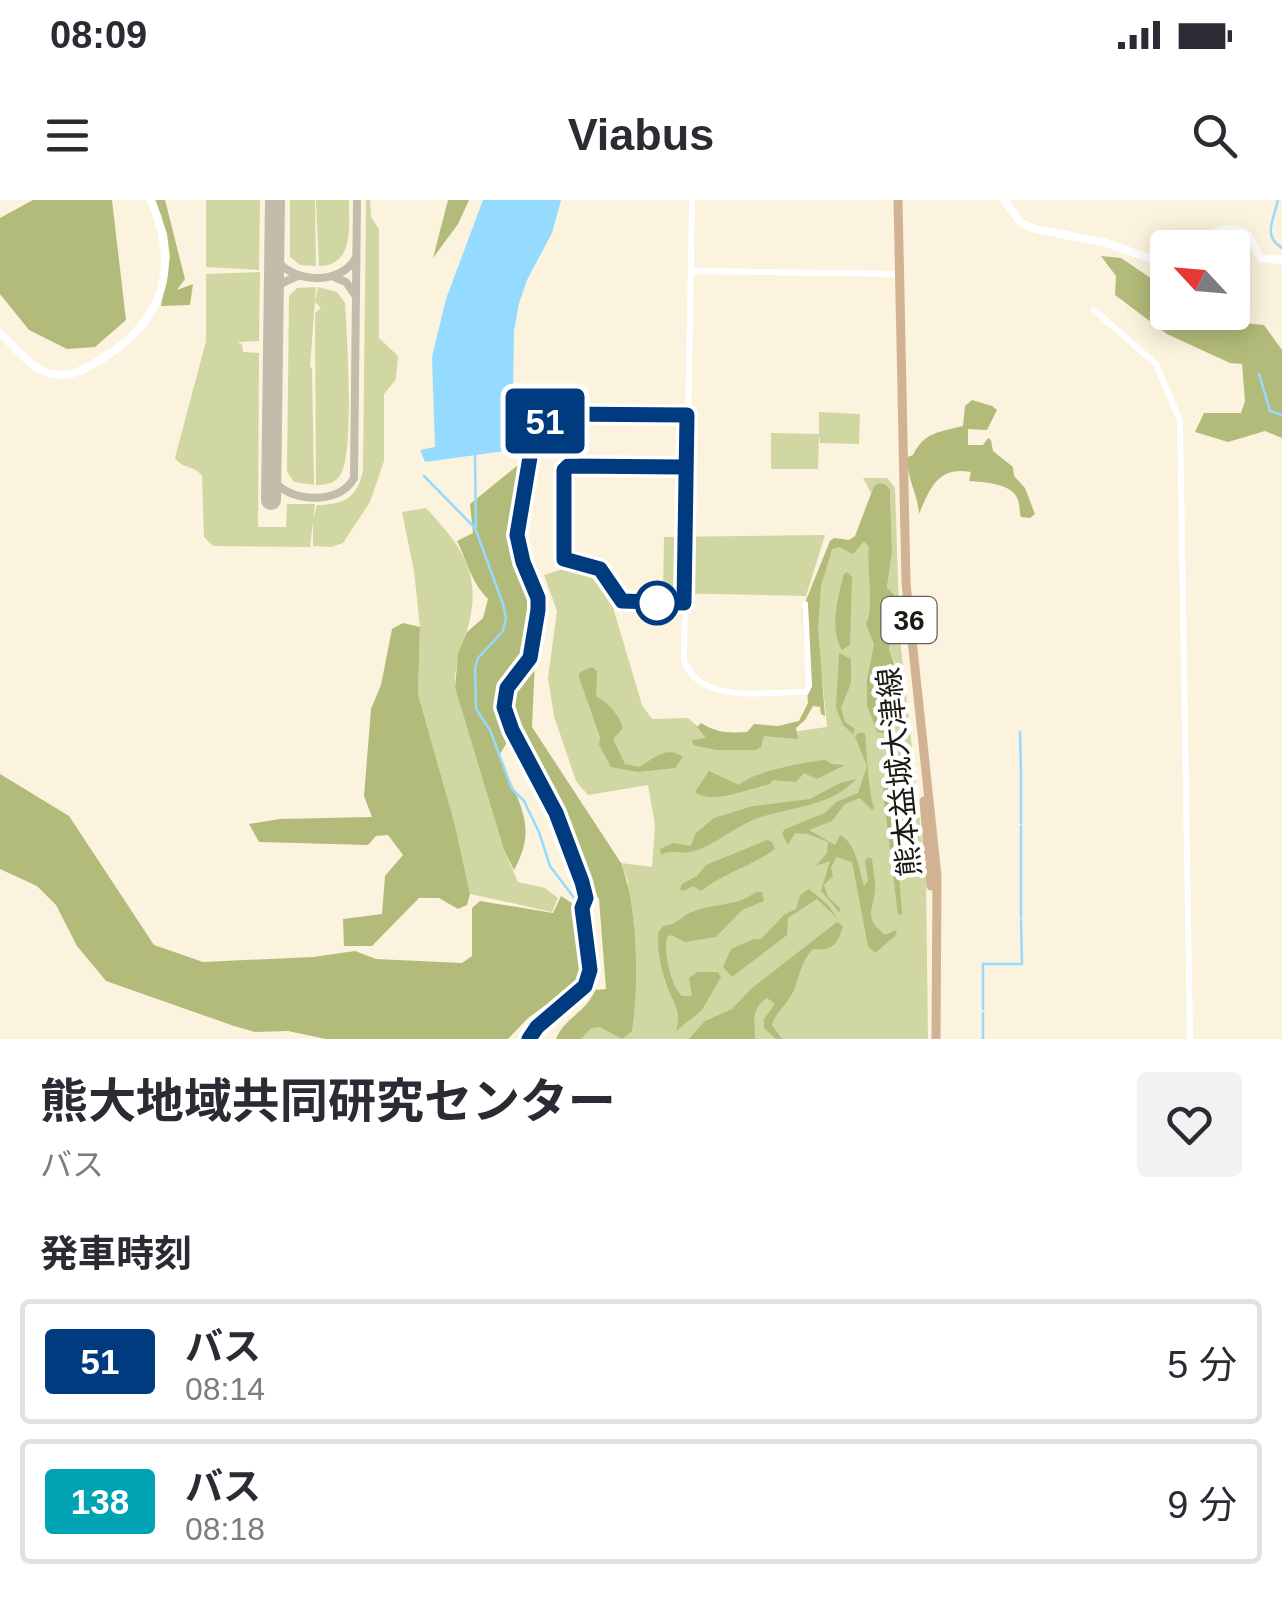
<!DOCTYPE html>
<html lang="ja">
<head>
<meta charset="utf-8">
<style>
	body { margin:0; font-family:Helvetica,"Noto Sans JP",sans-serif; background:#f2f2f3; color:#2b2b33; height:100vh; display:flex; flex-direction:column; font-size:38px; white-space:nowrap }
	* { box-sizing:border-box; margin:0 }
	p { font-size:32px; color:#7c7c81 }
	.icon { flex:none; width:55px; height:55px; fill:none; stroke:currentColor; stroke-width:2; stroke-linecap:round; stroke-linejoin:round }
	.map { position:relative; height:839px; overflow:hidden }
	.panel { display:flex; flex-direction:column; background:#fff; flex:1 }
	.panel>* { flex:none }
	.badge { padding:0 20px; border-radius:8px; font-size:35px; line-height:65px }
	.needle { width:65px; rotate:296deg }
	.controls { position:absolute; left:1150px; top:30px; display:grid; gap:20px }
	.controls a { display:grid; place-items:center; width:100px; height:100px; border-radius:10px; background:#fff; box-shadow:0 5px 25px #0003; font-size:50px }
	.map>.badge { position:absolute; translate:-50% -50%; box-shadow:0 0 0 5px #fff }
	h2 { padding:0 40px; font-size:38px; line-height:90px }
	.round { display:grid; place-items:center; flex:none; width:105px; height:105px; border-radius:10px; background:#f2f2f3 }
	.head { display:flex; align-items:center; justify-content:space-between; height:170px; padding:0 40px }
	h1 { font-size:48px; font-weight:700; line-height:75px }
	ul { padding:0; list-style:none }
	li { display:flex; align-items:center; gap:30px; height:125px; margin:0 20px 15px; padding:0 20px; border:5px solid #e1e1e2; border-radius:10px }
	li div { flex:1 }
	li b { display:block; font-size:38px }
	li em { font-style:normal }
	li .badge { min-width:110px; font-weight:700; text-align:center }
	.status { display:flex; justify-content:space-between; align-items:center; height:70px; padding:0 50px; background:#fff; direction:ltr }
	.status svg { height:28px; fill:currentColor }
	header { display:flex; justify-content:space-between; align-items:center; height:130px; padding:0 40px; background:#fff; font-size:45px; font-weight:700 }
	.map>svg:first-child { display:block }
</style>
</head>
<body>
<div class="status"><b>08:09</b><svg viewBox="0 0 49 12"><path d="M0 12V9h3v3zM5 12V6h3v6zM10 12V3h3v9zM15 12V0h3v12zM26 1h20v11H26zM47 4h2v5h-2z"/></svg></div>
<header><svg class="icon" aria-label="menu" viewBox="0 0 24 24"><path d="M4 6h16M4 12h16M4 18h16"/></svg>Viabus<svg class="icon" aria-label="search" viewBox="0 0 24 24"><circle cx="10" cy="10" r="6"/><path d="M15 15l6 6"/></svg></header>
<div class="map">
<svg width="1282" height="839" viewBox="0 0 1282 839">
	<rect width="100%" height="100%" fill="#fbf3dd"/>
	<!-- green -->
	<path fill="#d0d7a2" d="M206,0H260L259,70L206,67Z
		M290,0H315L316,66L300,65L290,57Z
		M316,0H349C349,27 354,66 319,66Z
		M366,0H370L371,17L379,29V138L398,156L396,179L384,194V261L370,302L343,343L331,347L313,346V321L310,347L213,346L204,337L202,276C195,265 182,269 175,258L206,141V74L260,72L259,141L237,142L242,144L243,152L259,153L258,327H286L287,304H315L313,319L317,305C344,305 358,297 363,270Z
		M316,87L310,167L312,168L314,285L294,282L287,272L289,96L297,88Z
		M318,87L337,92L345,103C347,137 354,244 342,272C337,283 327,285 316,285L315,113L321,108L315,102Z
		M819,212L860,214L859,244L820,243L819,234L818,269H771V233L819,234Z
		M863,278H887L895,288L900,438L926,677L928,839H576L582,820L623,828L628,681L621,663L652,667L655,625L648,585L588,595L576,581L554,516L548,478L557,411L544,375L572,366L604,377L642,505L652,519L688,518L710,537L721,542L827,527L822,477L811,430L812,408L833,342L842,344L866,334L876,342L885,487L898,470L889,449L896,423L887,388L892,352L890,291L874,286L871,293Z
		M426,308C464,349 484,376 466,434C460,453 454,467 455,488L504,650L518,682L545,688L558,698L552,712L470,694L455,625L418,494L420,427L414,371L402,312Z
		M825,335L806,396L663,393L664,337Z"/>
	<!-- forest -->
	<path fill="#b3bb7a" d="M33,0H112L126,120L95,147L67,149L29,130L0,94V18Z
		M154,0H165L185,79L177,90L193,84L190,105L161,106L170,57L167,33Z
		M448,0H469L458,24L433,58Z
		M1101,56L1121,58L1167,89L1168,112L1220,113L1244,123L1264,125L1282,150V238L1265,231L1228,242L1195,232L1204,213H1241L1245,201L1242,164L1230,163L1167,134L1115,95L1116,76Z
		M972,200L992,206L997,210L987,230L968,229V245H983L988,238L991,240L993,251L1013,267L1014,276L1025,288L1035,314L1030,318L1021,317C1019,312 1020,305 1018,300C1013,283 983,282 969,281L971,272C938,266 930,288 919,314C918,294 905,275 908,257L913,255C924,232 940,232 963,226L965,206Z
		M523,261H528L514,341L538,375L548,407L536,437L532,527L621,663C638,708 639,784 632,831L622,839L600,827L591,828L581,839H556C564,818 587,812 595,790L606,789L599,699L582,675L567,639L553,625L523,557L509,539L500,554C514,600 541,622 514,670L504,650L455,488L458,454L467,432L483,418L488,399C471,382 468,363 457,341L473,333L470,304Z
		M880,283L886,285L890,290L892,352L887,388L894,395L897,412L889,449L900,480L888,534L877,532L867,505V480L874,444L866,424C875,406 866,370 869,347L864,341L853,354L839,347L832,349L821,386L818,429L825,516L821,514L820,507L813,506L805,520L796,528L798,539L764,536L761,547L756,550H716L693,545L692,540L706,538L697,527L701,523C717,533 728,533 747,532L754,524L778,526L799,521L808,503L802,410L830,341L834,338L849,340L855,336L874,286Z
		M847,372L852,377L850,445L842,450C829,429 838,397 844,374Z
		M403,423L420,427L418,494L455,625L470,694L467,705L458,709L439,698H419L372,746H344L343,719L382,714L385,676L403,655L388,635L376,636L368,645L259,642L249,624L280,619L372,617L364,596L371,509L381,485L392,429Z
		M839,453L851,459V483L841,508L845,522L855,529L853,534L843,525L836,508Z
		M592,467L597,471L596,496C608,503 618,513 623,528L613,539L625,564L639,567C654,559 666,545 683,557L675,568L638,572L611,567L599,545L600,537L579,477L580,472Z
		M858,533H865C867,554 868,590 874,608L872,610L860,598L845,604L832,621L809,630L835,645L840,635C856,643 859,669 864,686L868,681L865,660L869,657L872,659C873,669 876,683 875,692C872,712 864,718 885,735L897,730L895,736L875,753L868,746L852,662L836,657L831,668L833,676L824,685L828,697L841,709L839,712L821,691L830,661L816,666L827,653L828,642L808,634L795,633L788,645L782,633L785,629L825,613L836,602L858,593L867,566L855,537Z
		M825,560L832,564L845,565L817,579L804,573L796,582L773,580L770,584C749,589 711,605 695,592L709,571L739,585C752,572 804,562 825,560Z
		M891,568L897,572V603L910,624L907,636L897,647L902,714L898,715L883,591L885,577Z
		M0,574L69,616L154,745L203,762L313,757L355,751L376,759L462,763L472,756V708L480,701L553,713L561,696L579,708L585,762L583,778L528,818L508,839H326L288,831L255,832L234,826L106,781L77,746L56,705L37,686L0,669Z
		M856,579C832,607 788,607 755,619C733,628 714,646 691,652C679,655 672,648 661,655L660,649L673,643L691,646L695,634L714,618L753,606L810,599L840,583Z
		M767,640L772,642L775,649C752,666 723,673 701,691L693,686L684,691L680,690L682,684L697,676L706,665Z
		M809,689L828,705L838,719L817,699L788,718L787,735L732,777L723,767L731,749L754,739H761L785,714L796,709L800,695Z
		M756,692H762L764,701L742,710L716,737L685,742L671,735L667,737C663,751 671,787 682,796H692L689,778L697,772H718L721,777L702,810L676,831C683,810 672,802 666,783C661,768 657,749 658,733L663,726C677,725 681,716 692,712C716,702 734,708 756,692Z
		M837,722L843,726C838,744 833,751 813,749C799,763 800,780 791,796C784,807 776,813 772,825L782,839H776L764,828V819L775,804L767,798C750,809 755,821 755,839H689L705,821L732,809L752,788Z"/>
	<!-- water -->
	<path fill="#95dbff" d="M483,0H561L552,33L527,80L519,103L514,131L512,250L425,262L420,250L435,247L432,157L446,99Z"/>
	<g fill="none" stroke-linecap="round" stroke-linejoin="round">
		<!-- stream -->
		<path stroke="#95dbff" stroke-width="2.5" d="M1278,0C1274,19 1262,36 1282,48
			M1259,174L1270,211L1282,215
			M475,256L476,327
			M424,276L475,328L503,404L506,418L503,431L478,458L475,468L476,509L490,530L512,589L524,601L539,632L550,666L575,699L587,763
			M1020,532L1021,575
			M1021,577V623
			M1021,626V717
			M983,809V764H1022L1021,720
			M983,813V839
			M524,839C540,812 573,797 585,775"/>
		<!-- taxiway -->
		<path stroke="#c2bcaa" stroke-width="8" d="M274,54C286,84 342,87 356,57
			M332,76L346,82L355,95
			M274,97L282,83L298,76
			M271,277C286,303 340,306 354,278L357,0"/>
		<!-- runway -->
		<path stroke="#c2bcaa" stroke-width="20" d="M271,300L275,0"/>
		<!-- tertiary -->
		<path stroke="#fff" stroke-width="6" d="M692,0L684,460C700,506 766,491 806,492L809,486L805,404
			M691,71L900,74
			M1094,110L1156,164L1180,221L1190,839
			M685,403L621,401L601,369L567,361L563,356L565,267H685
			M529,839L537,827L585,786L590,765L582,709L586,698L583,683L556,613L512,531L504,507L507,488L523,472L530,458L539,410L517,335L532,245L539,228L558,215H687"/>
		<!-- secondary -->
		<path stroke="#fff" stroke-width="8" d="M1004,0L1021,23L1035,29L1106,43L1158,61L1168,59
			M1186,48C1199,37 1234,20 1248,36C1253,42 1256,52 1261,58L1282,60
			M0,133C14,146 30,167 48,173C68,179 84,170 100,160C164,121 180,68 151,0"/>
		<!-- primary -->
		<path stroke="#d1b292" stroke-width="9" d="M898,0L906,383L937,676L936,839
			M924,601L931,686"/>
	</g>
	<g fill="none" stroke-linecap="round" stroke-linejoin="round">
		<!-- line casing -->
		<g stroke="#fff" stroke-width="22">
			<path id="line" d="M529,839L537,827L585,786L590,770L582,708L586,698L582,682L556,613L512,530L504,507L507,488L530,458L538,410V398L523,362L517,335L532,245L538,228L558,214L687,215L684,403L622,401L600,369L564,359V270L568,266L683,267"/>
		</g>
		<!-- line -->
		<use href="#line" stroke="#003b80" stroke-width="15"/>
	</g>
	<!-- markers -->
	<circle fill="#fff" stroke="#003b80" stroke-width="5" cx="657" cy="403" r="20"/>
	<g text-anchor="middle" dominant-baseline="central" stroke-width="9" stroke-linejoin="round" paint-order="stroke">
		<!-- shield labels -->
		<rect fill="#fff" stroke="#615f5a" stroke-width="2.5" x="881.5" y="397" width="55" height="46" rx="8"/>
		<g font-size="28" font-weight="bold" fill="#1d1a13">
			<text x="909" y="420">36</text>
		</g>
		<!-- street labels -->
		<g font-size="30" fill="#1d1a13" stroke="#fff">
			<text transform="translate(899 572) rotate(-96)">熊本益城大津線</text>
		</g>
	</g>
</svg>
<div class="controls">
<a><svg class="needle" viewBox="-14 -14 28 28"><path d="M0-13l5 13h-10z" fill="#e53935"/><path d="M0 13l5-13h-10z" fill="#7c7c81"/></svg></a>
</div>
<b class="badge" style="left:545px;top:221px;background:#003b80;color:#fff">51</b>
</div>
<section class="panel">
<div class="head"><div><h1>熊大地域共同研究センター</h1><p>バス</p></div><a class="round"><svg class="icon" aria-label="heart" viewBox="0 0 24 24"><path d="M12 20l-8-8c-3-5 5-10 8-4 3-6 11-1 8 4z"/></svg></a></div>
<h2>発車時刻</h2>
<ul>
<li><span class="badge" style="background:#003b80;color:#fff">51</span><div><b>バス</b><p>08:14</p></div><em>5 分</em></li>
<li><span class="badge" style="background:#00a3b4;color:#fff">138</span><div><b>バス</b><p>08:18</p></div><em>9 分</em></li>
</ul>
</section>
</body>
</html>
